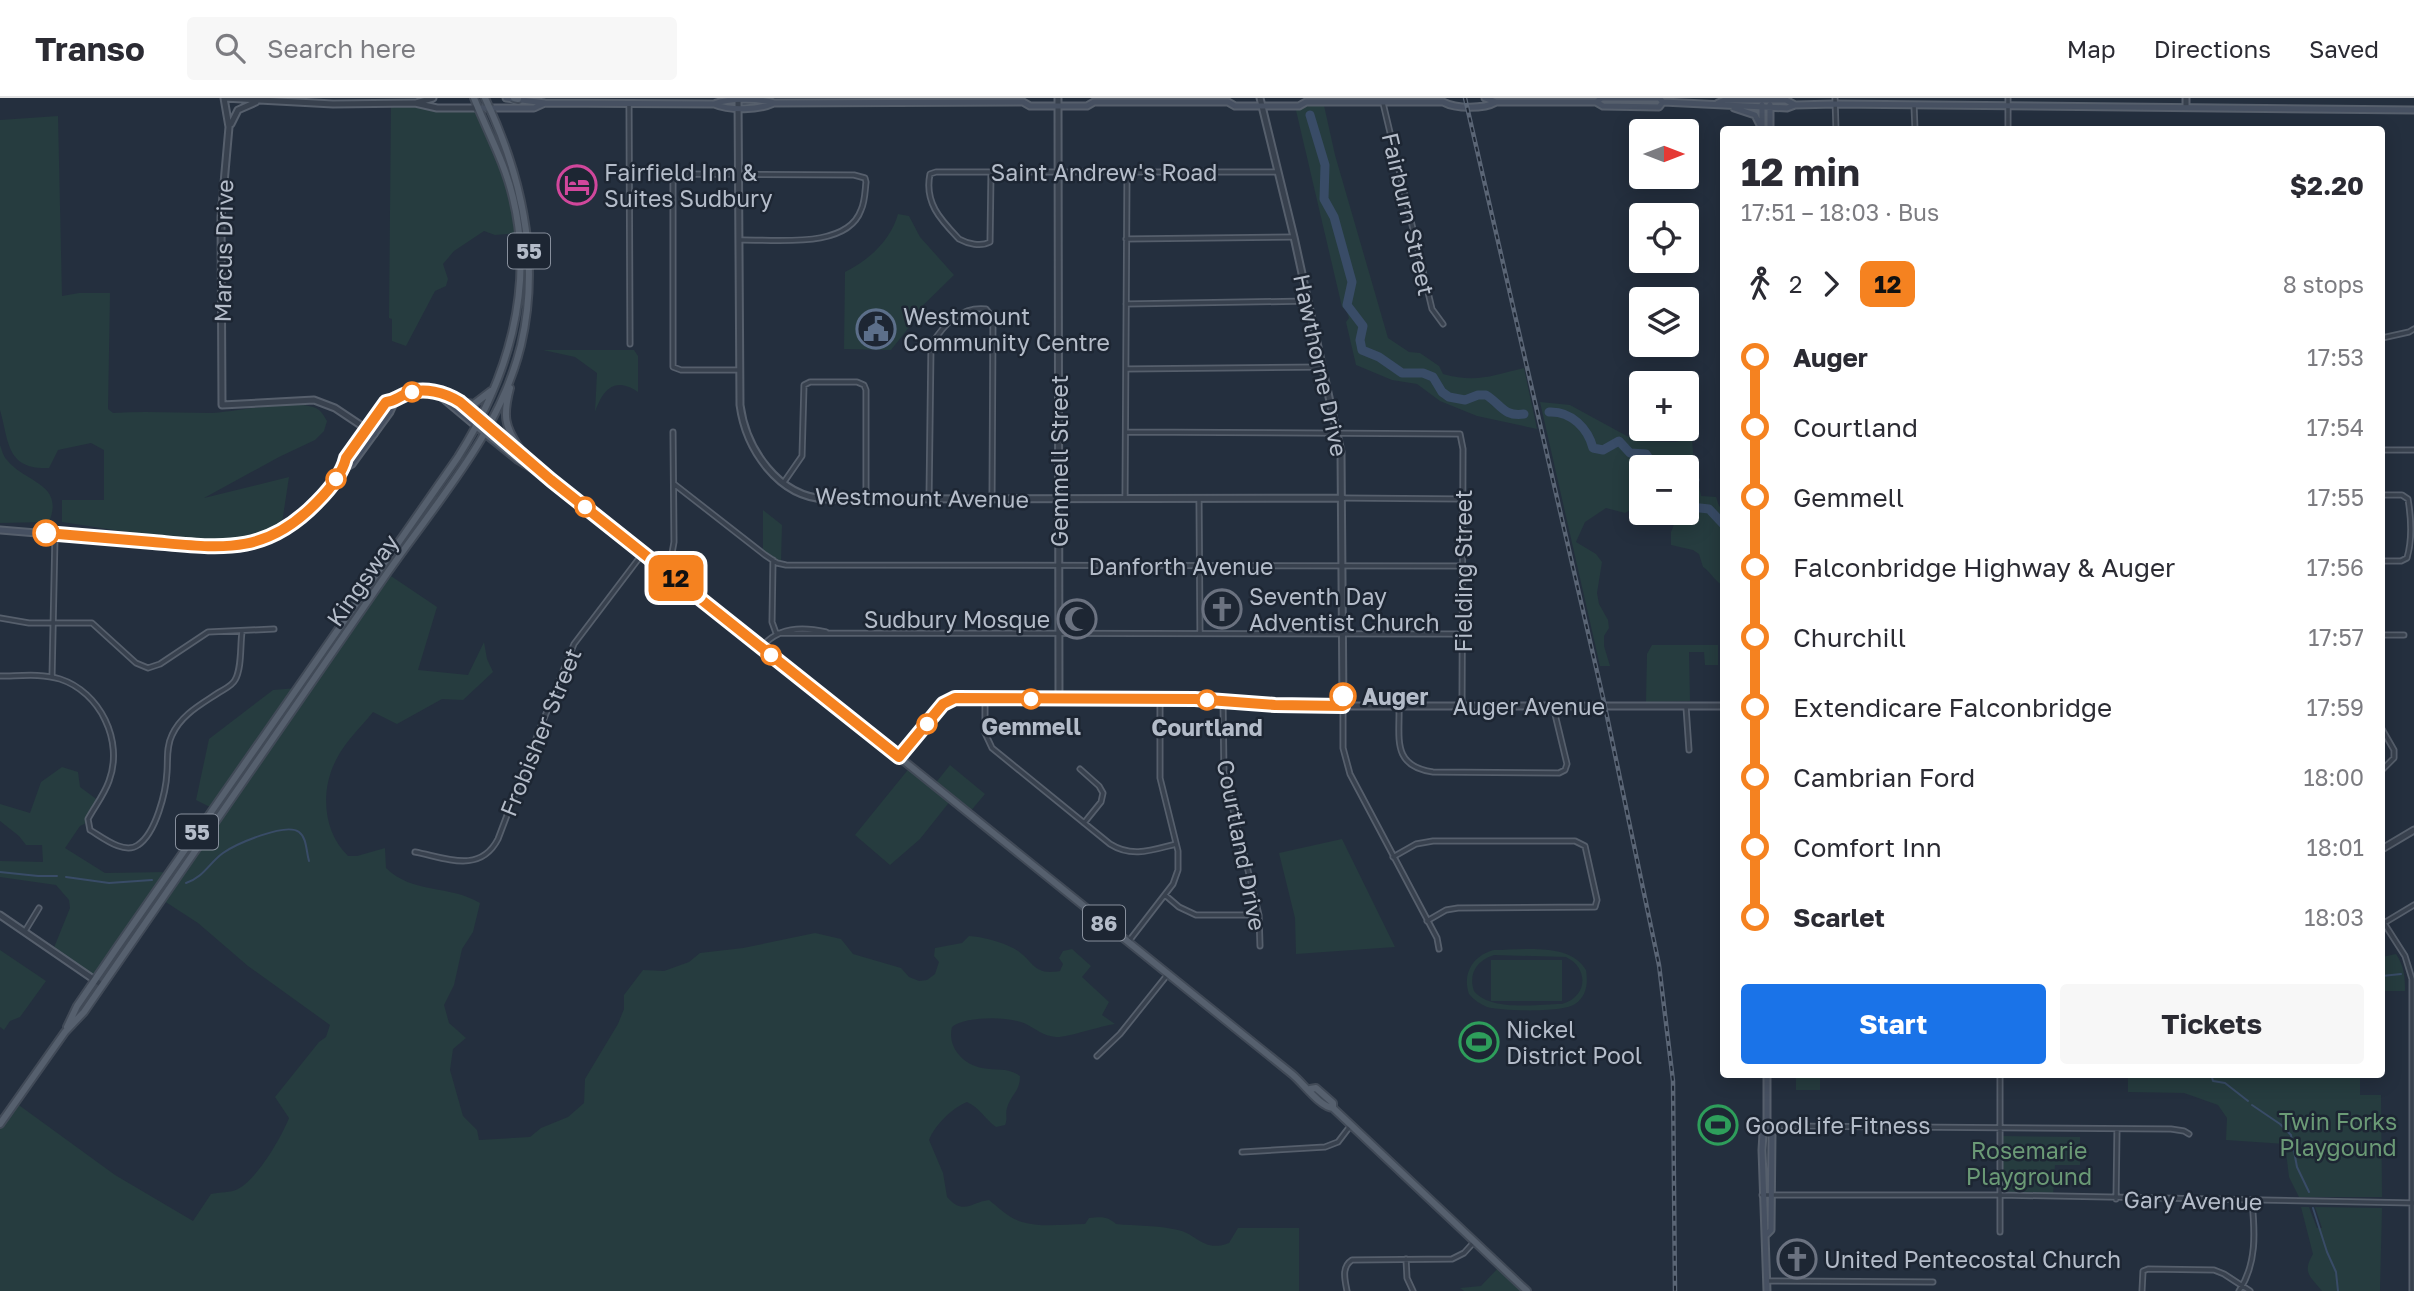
<!DOCTYPE html>
<html lang="en">
<head>
<meta charset="utf-8">
<style>
	body { margin:0; font-family:"Golos Text",sans-serif; background:#f7f7f7; color:#2b2b33; height:100vh; display:flex; flex-direction:column; font-size:26px; white-space:nowrap }
	* { box-sizing:border-box; margin:0 }
	p { font-size:23px; color:#7c7c81 }
	.icon { flex:none; width:38px; height:38px; fill:none; stroke:currentColor; stroke-width:2; stroke-linecap:round; stroke-linejoin:round }
	.map { position:relative; flex:1; overflow:hidden }
	.sheet { position:absolute; left:1720px; top:28px; width:665px; height:952px; display:flex; flex-direction:column; background:#fff; border-radius:7px; box-shadow:0 4px 18px #0003 }
	.sheet>* { flex:none }
	.badge { padding:0 14px; border-radius:10px; font-size:24px; line-height:46px }
	.needle { width:46px; rotate:90deg }
	.fabs { position:absolute; left:1629px; top:21px; display:grid; gap:14px }
	.fabs a { display:grid; place-items:center; width:70px; height:70px; border-radius:7px; background:#fff; box-shadow:0 4px 18px #0003; font-size:35px }
	.map>.badge { position:absolute; translate:-50% -50%; box-shadow:0 0 0 4px #fff }
	.legs { display:flex; align-items:center; gap:10px; height:77px; padding:0 21px; font-size:23px }
	.legs p { margin-inline-start:auto }
	.head { display:flex; align-items:center; justify-content:space-between; height:119px; padding:0 21px }
	h1 { font-size:38px; font-weight:700; line-height:52px }
	.button { display:flex; gap:14px; margin-top:auto; padding:14px 21px }
	.button a { flex:1; height:80px; border-radius:7px; background:#1a73e8; color:#fff; font-size:28px; font-weight:700; line-height:80px; text-align:center }
	.button a+a { background:#f7f7f7; color:#2b2b33 }
	ul { padding:0 21px; list-style:none }
	li { display:flex; align-items:center; gap:24px; height:70px; font-size:26px }
	li i { display:grid; place-items:center; width:10px; height:100%; margin:0 9px; background:currentColor }
	li i::after { content:''; width:18px; height:18px; margin:-9px; border:5px solid; border-radius:50%; background:#fff }
	li p { margin-inline-start:auto }
	li:first-child i { background:linear-gradient(#0000 50%,currentColor 0) }
	li:last-child i { background:linear-gradient(currentColor 50%,#0000 0) }
	header { display:flex; align-items:center; gap:42px; box-sizing:border-box; height:98px; padding:0 35px; background:#fff; border-bottom:2px solid #e1e1e2 }
	header strong { font-size:33px }
	nav { display:flex; gap:38px; margin-inline-start:auto; font-size:24px }
	.search { width:490px; height:63px; background:#f7f7f7; display:flex; align-items:center; gap:18px; box-sizing:border-box; padding:0 24px; border-radius:7px; color:#7c7c81; font-size:26px }
	.map>svg:first-child { display:block }
</style>
</head>
<body>
<header>
<strong>Transo</strong>
<div class="search"><svg class="icon" aria-label="search" viewBox="0 0 24 24"><circle cx="10" cy="10" r="6"/><path d="M15 15l6 6"/></svg>Search here</div>
<nav><a>Map</a><a>Directions</a><a>Saved</a></nav>
</header>
<div class="map">
<svg width="2414" height="1193" viewBox="0 0 2414 1193">
	<rect width="100%" height="100%" fill="#242f3e"/>
	<!-- green -->
	<path fill="#263c3f" fill-rule="evenodd" d="M1307,3H1323L1335,57L1388,240L1409,254L1420,255L1439,268L1443,276C1476,285 1491,278 1524,270L1537,331L1477,318L1440,303L1417,286L1392,282L1356,267L1346,224L1349,220L1346,211L1342,209L1295,8Z
		M415,5L437,11L478,10L512,97L518,135L495,137L484,133L454,153L443,166L448,181L446,188L435,193L406,248L392,243V221L389,220L391,6Z
		M58,18L62,198L79,195H110L108,311L113,315C146,313 178,315 211,315C238,314 290,301 313,309C321,311 323,317 327,323L324,333L315,342L279,359L204,400L289,379L282,425L258,437L239,442L217,443L160,439L62,424V402H104V352L91,345L58,352L49,370C6,372 9,343 0,312V22Z
		M898,116L909,118L920,139L954,177L907,223L910,228L891,252L844,251L845,174C868,163 891,142 898,116Z
		M543,252H634L638,258V294C614,278 603,292 595,314L597,275L575,259Z
		M1540,304L1570,307L1636,343L1675,344L1692,341L1694,365L1701,398L1716,399L1719,408L1724,412V488C1715,484 1711,474 1703,469L1699,456L1693,452L1671,447V434L1677,419L1667,415H1687V369H1642L1641,406L1625,415L1606,410L1585,424L1576,444L1596,456L1602,464L1597,495L1599,506L1608,522L1609,530L1604,538V548L1610,568H1600Z
		M0,347C2,352 3,358 7,362C25,385 65,385 49,424L0,425Z
		M763,412L782,427L781,465L763,454Z
		M391,478L437,509L418,572L468,577L484,544L487,561L493,574L463,602L442,601L397,626L373,614C361,629 344,645 336,662C320,693 323,734 348,758H357L385,750L386,770C412,796 451,787 480,805L473,834L462,851L454,887L444,907L449,925L466,940L453,951L450,972L463,1018L477,1032L479,1042L530,1039L541,1030L568,1019L584,1005L585,981L618,926L624,911V897L643,872L664,873L689,864L700,855L743,850L815,835L841,841L853,856L901,870L909,879L919,883L927,882L935,876L939,864L934,858L935,850L962,845L969,838C983,839 999,843 1013,850C1034,861 1031,878 1060,873L1063,866L1059,860L1063,853L1072,851L1091,868L1082,879L1109,904L1102,917L1115,926C1100,928 1066,940 1056,939C1043,938 1036,931 1026,926C1009,918 966,918 952,929C947,948 962,966 982,970C996,973 1008,969 1020,978C1020,994 1011,996 1007,1010C1005,1016 1008,1020 1005,1027L996,1029C985,1021 980,1010 967,1004C952,1010 935,1027 929,1042L943,1075L947,1099C964,1118 971,1104 989,1102C999,1110 1009,1120 1022,1124C1041,1130 1065,1126 1085,1126L1089,1120C1101,1119 1107,1118 1116,1126C1136,1128 1158,1127 1178,1132C1197,1136 1204,1155 1229,1145L1238,1130H1299V1193H0V1021L3,1023L16,1005L115,1077L193,1123L211,1096C219,1094 231,1095 238,1091C258,1080 281,1040 289,1020L275,999L319,944L326,939L330,927L248,868L198,825L161,801L326,565Z
		M1652,547H1718V567H1705L1704,554H1689L1690,603L1646,604L1647,556Z
		M297,590L210,709L196,702L209,641L273,592Z
		M950,667L985,696L969,715L951,702L920,741L890,767L855,737L911,668L934,687Z
		M62,669L78,674L80,689L99,703L88,724L80,728L65,750L105,775L168,774L95,882L53,852L70,810L69,802L56,787L0,779V763L43,764L42,747H26L19,738L0,723V706L30,715L41,684Z
		M1342,741L1395,849L1296,856L1295,820L1279,755Z
		M0,852L46,883L20,919L10,923L4,932L0,929Z
		M1494,852C1522,852 1570,844 1586,872C1588,885 1587,898 1575,906C1563,915 1501,913 1487,909C1480,906 1474,902 1469,896C1462,876 1473,857 1494,852ZM1494,857L1566,859C1589,870 1588,899 1562,906C1537,906 1491,914 1474,893C1468,876 1477,862 1494,857Z
		M2396,856C2404,868 2405,878 2405,893H2382V859Z
		M1491,862H1562V903H1491Z
		M1776,977H1820V992H1796V977Z
		M2128,977H2360V997H2381L2382,1099H2299L2289,1079L2285,1046L2226,1042L2227,1020L2218,1007L2184,995L2128,994Z
		M2002,1038L2080,1039V1067H2055L2053,1097L2006,1096L2002,1091Z
		M2301,1109H2309L2317,1130H2322L2315,1109L2382,1110L2380,1193H2322C2310,1178 2302,1175 2313,1156Z
		M1501,1167L1528,1193H1464L1460,1190L1481,1188Z"/>
	<g fill="none" stroke-linecap="round" stroke-linejoin="round">
		<!-- stream -->
		<path stroke="#394c67" stroke-width="2" d="M0,774L38,778H57
			M66,779L109,785L152,782
			M186,785C204,779 209,765 223,755C236,746 286,724 299,734C307,740 306,753 309,763
			M2382,878L2401,876
			M2211,976L2213,983L2225,985L2248,1003
			M2252,1007L2280,1026L2291,1037L2297,1069L2309,1094
			M2313,1110L2327,1154L2336,1174L2338,1193"/>
		<!-- river -->
		<path stroke="#394c67" stroke-width="9" d="M1310,17L1325,67L1324,101L1334,119L1352,184L1347,207L1363,228L1360,242L1362,252L1379,259L1402,275H1423L1433,279L1442,294L1449,299L1465,302L1478,297H1486C1501,306 1503,319 1524,316
			M1549,314C1572,313 1588,331 1593,350L1603,352L1619,343L1630,355L1646,356L1650,362V369
			M1687,372L1691,374L1695,382L1689,401L1691,409L1709,411L1724,427"/>
		<!-- minor casing -->
		<g stroke="#565f6c" stroke-width="7">
			<path id="minor" d="M1835,0L1836,32
				M629,5L630,246
				M1383,5L1432,211L1443,226
				M1914,7L1915,32
				M2008,32V0
				M991,74L990,144C981,149 968,146 959,141C941,122 924,105 930,76L936,74H1278
				M1126,141L1294,139
				M739,142C773,141 847,152 861,112C865,104 865,93 866,84L865,80L854,77L685,76L673,81V269L681,272H739
				M1126,206L1308,203
				M2382,240L2409,234L2414,231
				M1126,271L1323,269
				M1126,334L1460,336L1463,351L1462,608
				M2382,352H2414
				M784,384L802,358L804,287L810,284H857L864,287L866,292V401
				M674,386L765,457L777,465L786,467L1463,468
				M2382,397H2402L2408,401C2411,419 2412,443 2407,460L2401,463H2382
				M1343,400L1463,401
				M929,401L931,247C944,226 961,208 986,211L993,220L992,401
				M1125,401L1127,74
				M1199,401L1200,535
				M773,462L772,524L776,535
				M666,472L671,461L674,444L673,334
				M0,520L29,525H92L136,565L148,570L160,566L208,534L274,531
				M776,535L1463,536
				M2382,537H2404
				M761,550C777,529 801,528 826,534
				M0,578C19,578 41,575 60,581C100,594 124,643 109,683C104,697 95,708 88,721L90,732C102,739 124,757 138,747C156,735 166,694 167,674C168,662 166,649 172,637C181,617 200,607 218,595C224,591 232,588 235,582C242,570 240,548 242,534
				M52,579L55,438
				M985,601V635L992,650L1110,746C1132,760 1152,752 1176,746
				M1223,603L1224,675L1259,817L1260,848
				M1343,608V650L1350,676L1437,840L1439,851
				M1399,608C1400,640 1391,668 1433,674L1559,675L1565,672L1567,666L1553,608
				M1686,609L1689,652
				M2382,631L2394,652V660L2382,672
				M1080,671L1099,688L1103,695L1101,704L1084,725
				M415,754C446,760 480,776 498,741L539,633L574,546L643,455
				M1393,759L1416,746L1433,743H1575L1585,748L1597,802L1595,809L1458,810L1446,812L1427,823
				M1165,797L1179,809L1196,817H1258
				M2382,822L2405,858L2412,881V1193
				M2384,825L2414,807
				M25,833L39,810
				M1129,843L1173,786L1178,772V753L1160,680V601
				M1097,958L1120,936L1168,876
				M1767,1028L2171,1031L2184,1033L2189,1036
				M1242,1054L1325,1049L1338,1044L1351,1027
				M1762,1097H2000L2414,1105
				M2116,1101L2117,1031
				M2000,1134V976
				M1406,1161L1407,1180L1413,1193
				M1767,1183L1933,1184
				M1347,1193C1345,1182 1341,1169 1352,1162L1452,1161L1464,1155L1474,1144
				M2142,1193L2143,1173L2148,1171L2214,1172L2224,1176L2250,1193
				M2239,1193C2257,1166 2255,1134 2252,1103"/>
		</g>
		<!-- tertiary casing -->
		<g stroke="#565f6c" stroke-width="9">
			<path id="tertiary" d="M224,0L229,29L221,119L222,307L314,302L335,310L374,336
				M224,0L333,6L415,5L437,10H478
				M738,0L740,307C746,351 778,399 826,401L1343,400
				M1058,0L1059,601
				M1260,0L1294,139L1341,354L1343,608
				M2186,0V9
				M416,5L433,0
				M231,26L238,12L256,4
				M899,659L944,606L955,600L1195,601L1275,607L1343,608H1724
				M2382,751L2414,732
				M0,817L102,887"/>
		</g>
		<!-- secondary casing -->
		<g stroke="#565f6c" stroke-width="9">
			<path id="secondary" d="M506,0L545,5L714,6C730,13 759,12 774,5
				M1485,0L1496,4H1596L1603,8L1659,9L1663,4
				M1596,4L1602,0H1659L1663,4L1787,10L1795,7L1835,6L2414,12
				M1718,5L1725,2H1786L1795,7
				M714,6C729,0 758,0 774,5L1023,4L1030,8H1087L1094,4H1228L1235,8H1299L1306,4H1443C1456,11 1484,11 1496,4
				M1762,7V28
				M1770,7V32
				M478,10H534L545,5
				M1734,10L1755,17L1762,31
				M439,297L476,328
				M345,370L352,366L390,314L395,303
				M0,432L207,449L249,446L276,436L295,426L326,394L344,370L346,360L385,305C396,303 401,297 411,294C439,287 460,303 479,321
				M1766,1137L1771,1132L1772,1035L1767,1028V976
				M1767,1193L1762,1052L1763,1035L1767,1028"/>
		</g>
		<!-- primary casing -->
		<g stroke="#414a57" stroke-width="10">
			<path id="primary" d="M514,0L518,1
				M510,290C503,317 504,328 520,351
				M460,304L474,306L491,293
				M479,321L523,356L551,381L899,659L1292,976C1304,986 1320,1009 1333,1010L1527,1193
				M476,328L518,362L535,372
				M67,929L77,908L118,848L458,359C507,282 535,191 513,100C505,65 487,33 474,0
				M1310,991L1316,990L1333,1005V1010
				M0,1026L65,934L84,914C185,767 287,621 388,474C438,402 500,334 521,247C541,161 522,78 485,0"/>
		</g>
		<!-- minor -->
		<use href="#minor" stroke="#38414e" stroke-width="3.5"/>
		<!-- tertiary -->
		<use href="#tertiary" stroke="#38414e" stroke-width="5"/>
		<!-- secondary -->
		<use href="#secondary" stroke="#465061" stroke-width="5"/>
		<!-- primary -->
		<use href="#primary" stroke="#56606e" stroke-width="6"/>
		<!-- rail casing -->
		<g stroke="#5a6575" stroke-width="4.5">
			<path id="rail" d="M1465,0L1604,604L1659,867L1673,983L1675,1193"/>
		</g>
		<!-- rail -->
		<use href="#rail" stroke="#1d2633" stroke-width="2" stroke-dasharray="5" stroke-linecap="butt"/>
	</g>
	<g fill="none" stroke-linecap="round" stroke-linejoin="round">
		<!-- line-1 casing -->
		<g stroke="#fff" stroke-width="16">
			<path id="line-1" d="M46,435C81,438 117,441 153,444C221,450 265,458 317,404C329,392 342,377 346,360L386,304C395,303 398,299 406,296C423,288 446,295 460,304L551,382L899,659L943,606L955,600L1195,601L1275,607L1343,608V598"/>
		</g>
		<!-- line-1 -->
		<use href="#line-1" stroke="#f58220" stroke-width="10"/>
	</g>
	<!-- icons -->
	<defs>
		<g id="hotel-ring" transform="scale(2.0125)"><circle r="9.5" fill="#1d2633" stroke="#d1479c" stroke-width="1.5"/><path d="M-6-4.5h1.5V1H6V5H4.5V3h-9V5H-6ZM-4 0a1.8 1.8 0 1 1 3.6 0ZM.5 0V-2.5h3Q6-2.5 6 0Z" fill="#d1479c"/></g>
		<g id="civic-ring" transform="scale(2.0125)"><circle r="9.5" fill="#1d2633" stroke="#5c6f8a" stroke-width="1.5"/><path d="M-.6-6.5H3V-4.5H.6V-3L4-1V1h2V6H-6V1h2V-1L-.6-3ZM-1.2 2.5V6h2.4V2.5Z" fill="#5c6f8a"/></g>
		<g id="church-ring" transform="scale(2.0125)"><circle r="9.5" fill="#1d2633" stroke="#6b7280" stroke-width="1.5"/><path d="M-1.2-6h2.4v3.5h3.3v2.4h-3.3V6h-2.4V-.1h-3.3v-2.4h3.3Z" fill="#6b7280"/></g>
		<g id="mosque-ring" transform="scale(2.0125)"><circle r="9.5" fill="#1d2633" stroke="#6b7280" stroke-width="1.5"/><path d="M3.5-4.9A6 6 0 1 0 3.5 4.9A5 5 0 1 1 3.5-4.9Z" fill="#6b7280"/></g>
		<g id="stadium-ring" transform="scale(2.0125)"><circle r="9.5" fill="#1d2633" stroke="#2e9e5b" stroke-width="1.5"/><path d="M0-5a6.5 5 0 1 0 0 10a6.5 5 0 1 0 0-10ZM-3.5-1.8h7v3.6h-7Z" fill="#2e9e5b"/></g>
	</defs>
	<g fill-rule="evenodd">
		<use href="#hotel-ring" x="577" y="87"/>
		<use href="#civic-ring" x="876" y="231"/>
		<use href="#church-ring" x="1222" y="511"/>
		<use href="#mosque-ring" x="1077" y="521"/>
		<use href="#stadium-ring" x="1479" y="944"/>
		<use href="#stadium-ring" x="1718" y="1027"/>
		<use href="#church-ring" x="1797" y="1161"/>
	</g>
	<!-- markers -->
	<g fill="#fff" stroke="#f58220" stroke-width="3.5">
		<circle cx="412" cy="294" r="9"/>
		<circle cx="336" cy="381" r="9"/>
		<circle cx="585" cy="409" r="9"/>
		<circle cx="46" cy="435" r="12"/>
		<circle cx="771" cy="557" r="9"/>
		<circle cx="1343" cy="598" r="12"/>
		<circle cx="1031" cy="601" r="9"/>
		<circle cx="1207" cy="602" r="9"/>
		<circle cx="927" cy="626" r="9"/>
	</g>
	<g text-anchor="middle" dominant-baseline="central" stroke-width="5" stroke-linejoin="round" paint-order="stroke">
		<!-- shield labels -->
		<g fill="#1d2633" stroke="#878f9c" stroke-width="2">
			<rect x="508" y="135.5" width="42" height="35" rx="5"/>
			<rect x="176" y="716.5" width="42" height="35" rx="5"/>
			<rect x="1083" y="807.5" width="42" height="35" rx="5"/>
		</g>
		<g font-size="21" font-weight="bold" fill="#b4bcc9">
			<text x="529" y="153">55</text>
			<text x="197" y="734">55</text>
			<text x="1104" y="825">86</text>
		</g>
		<!-- poi labels -->
		<g font-size="23" fill="#b4bcc9" stroke="#1d2633" text-anchor="start">
			<text x="604" y="74">Fairfield Inn &amp;<tspan x="604" dy="26">Suites Sudbury</tspan></text>
			<text x="903" y="218">Westmount<tspan x="903" dy="26">Community Centre</tspan></text>
			<text x="1249" y="498">Seventh Day<tspan x="1249" dy="26">Adventist Church</tspan></text>
			<text x="1050" y="521" text-anchor="end">Sudbury Mosque</text>
			<text x="1506" y="931">Nickel<tspan x="1506" dy="26">District Pool</tspan></text>
			<text x="1745" y="1027">GoodLife Fitness</text>
			<text x="1824" y="1161">United Pentecostal Church</text>
		</g>
		<!-- street labels -->
		<g font-size="23" fill="#b4bcc9" stroke="#1d2633">
			<text x="1104" y="74">Saint Andrew's Road</text>
			<text transform="translate(1409 116) rotate(77)">Fairburn Street</text>
			<text transform="translate(223 153) rotate(-89)">Marcus Drive</text>
			<text transform="translate(1321 267) rotate(78)">Hawthorne Drive</text>
			<text transform="translate(1059 363) rotate(-90)">Gemmell Street</text>
			<text transform="translate(922 399) rotate(1)">Westmount Avenue</text>
			<text x="1181" y="468">Danforth Avenue</text>
			<text transform="translate(1463 473) rotate(-90)">Fielding Street</text>
			<text transform="translate(362 482) rotate(-55)">Kingsway</text>
			<text x="1529" y="608">Auger Avenue</text>
			<text transform="translate(540 634) rotate(-68)">Frobisher Street</text>
			<text transform="translate(1242 747) rotate(79)">Courtland Drive</text>
			<text transform="translate(2193 1102) rotate(1)">Gary Avenue</text>
		</g>
		<!-- stop labels -->
		<g font-size="23" font-weight="bold" fill="#b4bcc9" stroke="#1d2633">
			<text x="1362" y="598" text-anchor="start">Auger</text>
			<text x="1031" y="628">Gemmell</text>
			<text x="1207" y="629">Courtland</text>
		</g>
		<!-- park labels -->
		<g font-size="23" fill="#6b9a76" stroke="#1d2633">
			<text x="2338" y="1023">Twin Forks<tspan x="2338" dy="26">Playgound</tspan></text>
			<text x="2029" y="1052">Rosemarie<tspan x="2029" dy="26">Playground</tspan></text>
		</g>
	</g>
</svg>
<div class="fabs">
<a><svg class="needle" viewBox="-14 -14 28 28"><path d="M0-13l5 13h-10z" fill="#e53935"/><path d="M0 13l5-13h-10z" fill="#7c7c81"/></svg></a>
<a><svg class="icon" aria-label="locate" viewBox="0 0 24 24"><circle cx="12" cy="12" r="6"/><path d="M12 2v4M12 18v4M2 12h4M18 12h4"/></svg></a>
<a><svg class="icon" aria-label="layers" viewBox="0 0 24 24"><path d="M12 4l9 5-9 5-9-5zM3 14l9 5 9-5"/></svg></a>
<a>+</a>
<a>−</a>
</div>
<b class="badge" style="left:676px;top:480px;background:#f58220;color:#111">12</b>
<section class="sheet">
<div class="head"><div><h1>12 min</h1><p>17:51 – 18:03 · Bus</p></div><b>$2.20</b></div>
<div class="legs"><svg class="icon" aria-label="walk" viewBox="0 0 24 24"><circle cx="13" cy="4" r="2"/><path d="M13 8l-2 6 4 7M11 14l-3 7M7 12l3-4h3l4 4"/></svg>2<svg class="icon" aria-label="forward" viewBox="0 0 24 24"><path d="M9 5l7 7-7 7"/></svg><b class="badge" style="background:#f58220;color:#111">12</b><p>8 stops</p></div>
<ul>
<li><i style="color:#f58220"></i><b>Auger</b><p>17:53</p></li>
<li><i style="color:#f58220"></i><span>Courtland</span><p>17:54</p></li>
<li><i style="color:#f58220"></i><span>Gemmell</span><p>17:55</p></li>
<li><i style="color:#f58220"></i><span>Falconbridge Highway &amp; Auger</span><p>17:56</p></li>
<li><i style="color:#f58220"></i><span>Churchill</span><p>17:57</p></li>
<li><i style="color:#f58220"></i><span>Extendicare Falconbridge</span><p>17:59</p></li>
<li><i style="color:#f58220"></i><span>Cambrian Ford</span><p>18:00</p></li>
<li><i style="color:#f58220"></i><span>Comfort Inn</span><p>18:01</p></li>
<li><i style="color:#f58220"></i><b>Scarlet</b><p>18:03</p></li>
</ul>
<div class="button"><a>Start</a><a>Tickets</a></div>
</section>
</div>
</body>
</html>
